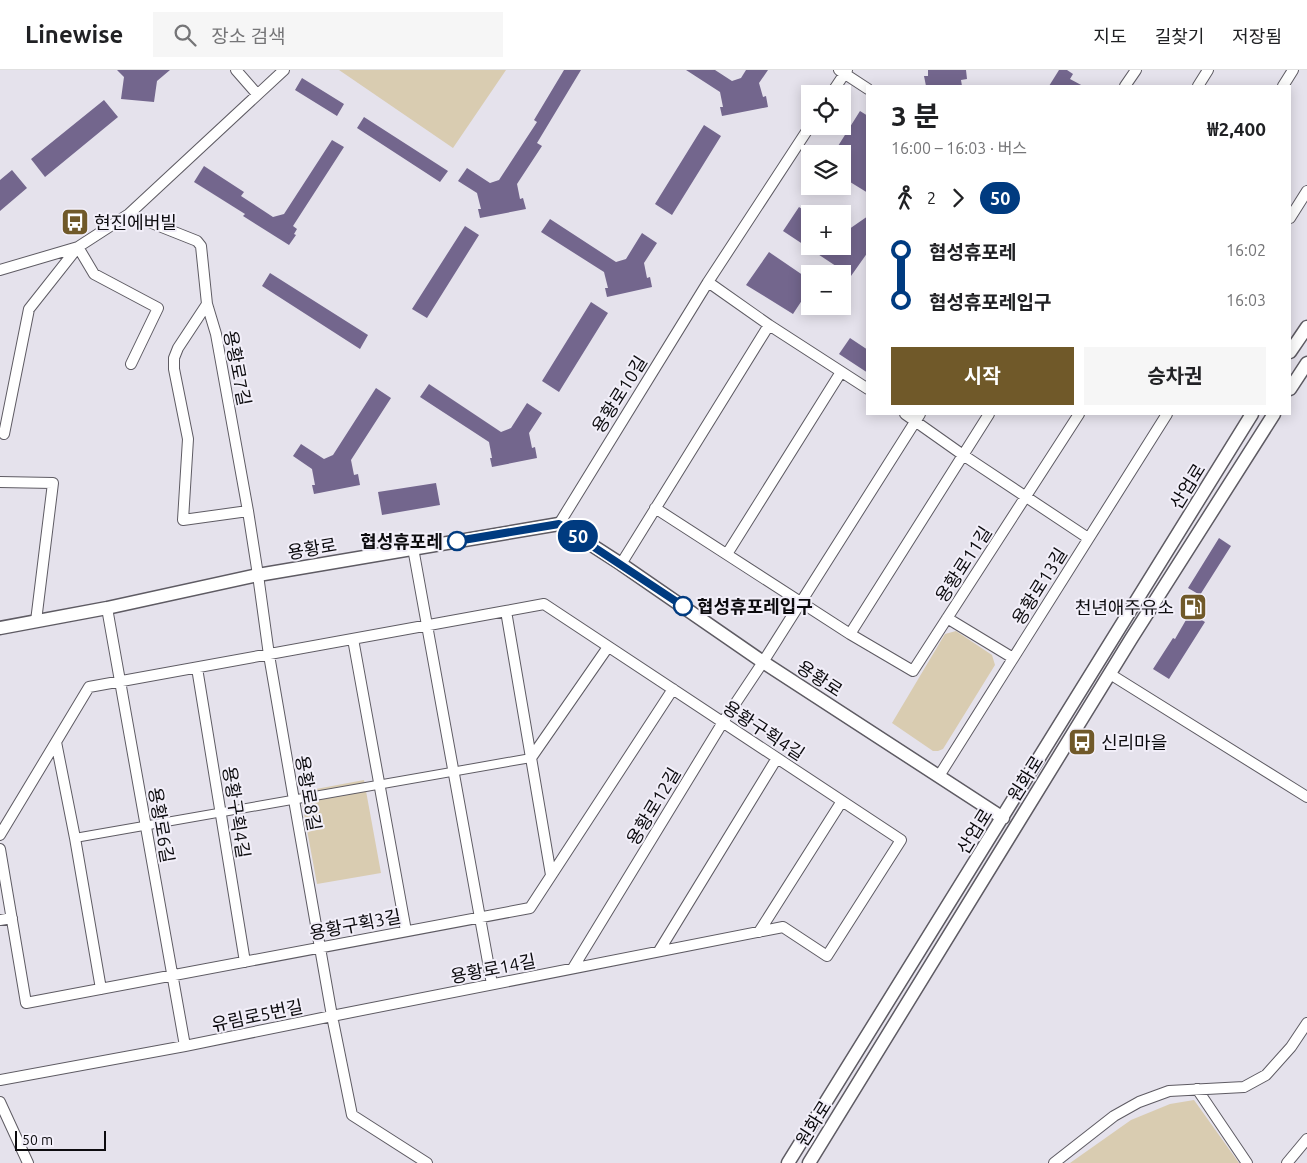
<!DOCTYPE html>
<html lang="ko">
<head>
<meta charset="utf-8">
<style>
	body { margin:0; font-family:Ubuntu,"Noto Sans KR",sans-serif; background:#f6f6f6; color:#202124; height:100vh; display:flex; flex-direction:column; font-size:19px; white-space:nowrap }
	* { box-sizing:border-box; margin:0 }
	p { font-size:16px; color:#757577 }
	.icon { flex:none; width:28px; height:28px; fill:none; stroke:currentColor; stroke-width:2; stroke-linecap:round; stroke-linejoin:round }
	.map { position:relative; flex:1; overflow:hidden }
	.side { position:absolute; left:866px; top:15px; width:425px; height:330px; display:flex; flex-direction:column; background:#fff; border-radius:0px; box-shadow:0 2px 12px #0003 }
	.side>* { flex:none }
	.badge { padding:0 10px; border-radius:16px; font-size:18px; line-height:32px }
	.tools { position:absolute; left:801px; top:15px; display:grid; gap:10px }
	.tools a { display:grid; place-items:center; width:50px; height:50px; border-radius:0px; background:#fff; box-shadow:0 2px 12px #0003; font-size:25px }
	.scale { position:absolute; left:15px; bottom:12px; width:91px; box-sizing:border-box; padding-left:5px; border:2px solid #0c0b0e; border-top:0; font-size:14px; line-height:18px; white-space:nowrap; color:#0c0b0e; -webkit-text-stroke:4px #f2eff9; paint-order:stroke }
	.map>.badge { position:absolute; translate:-50% -50%; box-shadow:0 0 0 2px #fff }
	.legs { display:flex; align-items:center; gap:8px; height:55px; padding:0 25px; font-size:16px }
	.legs p { margin-inline-start:auto }
	.headline { display:flex; align-items:center; justify-content:space-between; height:85px; padding:0 25px }
	h1 { font-size:28px; font-weight:700; line-height:38px }
	.cta { display:flex; gap:10px; margin-top:auto; padding:10px 25px }
	.cta a { flex:1; height:58px; border-radius:0px; background:#705929; color:#fff; font-size:20px; font-weight:700; line-height:58px; text-align:center }
	.cta a+a { background:#f6f6f6; color:#202124 }
	ul { padding:0 25px; list-style:none }
	li { display:flex; align-items:center; gap:18px; height:50px; font-size:19px }
	li i { display:grid; place-items:center; width:8px; height:100%; margin:0 6px; background:currentColor }
	li i::after { content:''; width:12px; height:12px; margin:-6px; border:4px solid; border-radius:50%; background:#fff }
	li p { margin-inline-start:auto }
	li:first-child i { background:linear-gradient(#0000 50%,currentColor 0) }
	li:last-child i { background:linear-gradient(currentColor 50%,#0000 0) }
	header { display:flex; align-items:center; gap:30px; box-sizing:border-box; height:70px; padding:0 25px; background:#fff; border-bottom:1px solid #e0e0e0 }
	header strong { font-size:24px }
	nav { display:flex; gap:28px; margin-inline-start:auto; font-size:18px }
	.search { width:350px; height:45px; background:#f6f6f6; display:flex; align-items:center; gap:12px; box-sizing:border-box; padding:0 18px; border-radius:0px; color:#757577; font-size:19px }
	.map>svg:first-child { display:block }
</style>
</head>
<body>
<header>
<strong>Linewise</strong>
<div class="search"><svg class="icon" aria-label="search" viewBox="0 0 24 24"><circle cx="10" cy="10" r="6"/><path d="M15 15l6 6"/></svg>장소 검색</div>
<nav><a>지도</a><a>길찾기</a><a>저장됨</a></nav>
</header>
<div class="map">
<svg width="1307" height="1093" viewBox="0 0 1307 1093">
	<rect width="100%" height="100%" fill="#e5e2ec"/>
	<!-- green -->
	<path fill="#d9ccb1" d="M339,0H506L453,78Z
		M956,561L992,585L995,595L943,679L938,681H933L892,653L945,564Z
		M364,710L381,803L317,814L300,722Z
		M1194,1030L1239,1093H1070L1131,1050L1170,1034Z"/>
	<!-- building -->
	<path fill="#73668d" d="M117,0H170L157,11L154,32L121,29L124,7Z
		M564,0H581L537,73L542,76L517,114L520,129L523,128L526,139L480,148L478,139H481L477,123L458,111L467,98L490,113L499,110L537,52L534,50Z
		M686,0H715L732,11L741,8L746,0H768L759,13L763,27L766,26L768,37L722,46L720,37H723L720,22Z
		M928,0H966L967,9L961,10L962,16H926L924,6H928Z
		M1059,0H1067L1073,4L1070,9L1083,16H1049Z
		M302,8L344,34L337,46L295,20Z
		M104,30L118,47L45,107L31,89Z
		M860,41L868,46V123L842,107V84H833Z
		M364,47L448,101L440,112L357,58Z
		M704,55L721,66L672,145L655,134Z
		M332,70L344,77L293,156L297,159L294,164L296,165L289,175L243,146L245,144L194,112L204,96L244,122L241,126L273,147L284,144Z
		M12,100L27,118L0,141V110Z
		M799,137L810,144V176H842V164L868,146V182L851,206L783,161Z
		M550,149L616,192L626,189L642,163L657,173L644,193L647,208L650,207L652,217L607,227L605,218H608L604,202L541,162Z
		M465,156L479,165L427,248L412,239Z
		M769,182L810,210V218L793,244L746,215Z
		M270,203L368,265L360,279L262,216Z
		M591,232L608,243L559,322L542,311Z
		M850,268L868,280V303L839,284Z
		M429,314L501,362L511,358L527,333L542,343L529,363L532,378L535,377L537,388L492,397L490,388H492L489,372L420,327Z
		M376,318L391,328L351,390L354,405L358,404L360,415L314,424L312,415H315L312,399L293,386L301,374L324,389L333,385Z
		M436,413L440,435L382,445L378,422Z
		M1219,468L1231,476L1200,525L1188,518Z
		M1190,543L1205,552L1169,609L1153,599L1173,568L1175,569Z"/>
	<g fill="none" stroke-linecap="round" stroke-linejoin="round">
		<!-- pedestrian casing -->
		<g stroke="#5e5b63" stroke-width="10">
			<path id="pedestrian" d="M75,768L531,688"/>
		</g>
		<!-- minor casing -->
		<g stroke="#5e5b63" stroke-width="12">
			<path id="minor" d="M236,0L257,24
				M839,0L868,19
				M1125,16L1136,0
				M1198,16L1208,0
				M1283,16L1293,0
				M831,24L847,0
				M1290,148L1307,121
				M0,200L78,177L129,144L284,0
				M708,212L769,255L868,319
				M207,234L178,278L174,288V299L188,369L183,450L248,441
				M905,344L963,385L1088,468
				M4,364L29,239L78,177L94,204L158,238L131,294
				M0,412L53,413L36,551
				M655,438L850,564L913,601L1079,344
				M559,454L708,212L810,56
				M413,478L492,914
				M727,484L841,302
				M621,494L769,255
				M107,538L185,976
				M506,541L551,805
				M947,548L1013,588
				M850,564L989,344
				M353,569L406,861
				M197,598L245,892
				M1110,604L1307,727
				M56,672L75,768L101,919
				M531,688L608,577
				M939,706L1167,344
				M0,765L89,617C228,592 367,567 506,541L544,534L901,770L827,886L783,857L332,946L294,730L269,585L258,505L248,441L216,264L207,234L201,176L197,171L129,144
				M0,779L26,933L530,838L673,619
				M0,850L12,848
				M759,862L842,731
				M659,881L777,688
				M573,898L723,652L763,592L920,344
				M0,1010L185,976L332,946L352,1045L427,1093
				M1197,1019L1247,1093
				M0,1032L28,1093
				M1054,1093L1114,1046L1139,1032L1169,1021L1244,1017L1266,1005L1291,977L1307,953
				M1287,1093L1307,1069"/>
		</g>
		<!-- tertiary casing -->
		<g stroke="#5e5b63" stroke-width="15">
			<path id="tertiary" d="M1290,282L1307,257
				M1290,319L1307,293
				M0,558L107,538L258,505L559,454L621,494L763,592L1003,748
				M788,1093L1252,344
				M809,1093L1131,569L1274,344"/>
		</g>
		<!-- pedestrian -->
		<use href="#pedestrian" stroke="#fff" stroke-width="8"/>
		<!-- minor -->
		<use href="#minor" stroke="#fff" stroke-width="10"/>
		<!-- tertiary -->
		<use href="#tertiary" stroke="#fff" stroke-width="12"/>
	</g>
	<g fill="none" stroke-linecap="round" stroke-linejoin="round">
		<!-- line-1 casing -->
		<g stroke="#fff" stroke-width="11">
			<path id="line-1" d="M457,471L559,454L683,536"/>
		</g>
		<!-- line-1 -->
		<use href="#line-1" stroke="#003b80" stroke-width="8"/>
	</g>
	<!-- icons -->
	<defs>
		<g id="bus-square" transform="scale(1.4375)"><rect x="-9" y="-9" width="18" height="18" rx="4" fill="#705929" stroke="#f2eff9"/><path d="M-5-6H5V4H4V6H2V4H-2V6H-4V4H-5ZM-3.5-4V0h7V-4ZM-3.5 1.2v1.5H-2V1.2ZM2 1.2v1.5H3.5V1.2Z" fill="#fff"/></g>
		<g id="fuel-square" transform="scale(1.4375)"><rect x="-9" y="-9" width="18" height="18" rx="4" fill="#705929" stroke="#f2eff9"/><path d="M-5.5-6h7V0h2V4h1.3V-2.5L3-4.5l.8-.8L6-3V5H2.5V1h-1V6h-7ZM-4.2-4.7v3.2H.2V-4.7Z" fill="#fff"/></g>
	</defs>
	<g fill-rule="evenodd">
		<use href="#bus-square" x="75" y="152"/>
		<use href="#fuel-square" x="1193" y="537"/>
		<use href="#bus-square" x="1082" y="672"/>
	</g>
	<!-- markers -->
	<g fill="#fff" stroke="#003b80" stroke-width="2.5">
		<circle cx="457" cy="471" r="9"/>
		<circle cx="683" cy="536" r="9"/>
	</g>
	<g text-anchor="middle" dominant-baseline="central" stroke-width="4" stroke-linejoin="round" paint-order="stroke">
		<!-- poi labels -->
		<g font-size="18" fill="#0c0b0e" stroke="#f2eff9" text-anchor="start">
			<text x="94" y="152">현진에버빌</text>
			<text x="1174" y="537" text-anchor="end">천년애주유소</text>
			<text x="1101" y="672">신리마을</text>
		</g>
		<!-- street labels -->
		<g font-size="18" fill="#0c0b0e" stroke="#f2eff9">
			<text transform="translate(238 298) rotate(79)">용황로7길</text>
			<text transform="translate(619 324) rotate(-58)">용황로10길</text>
			<text transform="translate(1187 416) rotate(-58)">산업로</text>
			<text transform="translate(312 478) rotate(-10)">용황로</text>
			<text transform="translate(963 494) rotate(-57)">용황로11길</text>
			<text transform="translate(1039 516) rotate(-58)">용황로13길</text>
			<text transform="translate(820 608) rotate(33)">용황로</text>
			<text transform="translate(764 660) rotate(33)">용황구획4길</text>
			<text transform="translate(1025 708) rotate(-58)">원화로</text>
			<text transform="translate(309 723) rotate(80)">용황로8길</text>
			<text transform="translate(653 736) rotate(-59)">용황로12길</text>
			<text transform="translate(237 742) rotate(81)">용황구획4길</text>
			<text transform="translate(162 755) rotate(80)">용황로6길</text>
			<text transform="translate(974 761) rotate(-58)">산업로</text>
			<text transform="translate(355 854) rotate(-11)">용황구획3길</text>
			<text transform="translate(493 898) rotate(-11)">용황로14길</text>
			<text transform="translate(257 945) rotate(-12)">유림로5번길</text>
			<text transform="translate(813 1053) rotate(-58)">원화로</text>
		</g>
		<!-- stop labels -->
		<g font-size="18" font-weight="bold" fill="#0c0b0e" stroke="#f2eff9" text-anchor="end">
			<text x="443" y="471">협성휴포레</text>
			<text x="697" y="536" text-anchor="start">협성휴포레입구</text>
		</g>
	</g>
</svg>
<div class="tools">
<a><svg class="icon" aria-label="locate" viewBox="0 0 24 24"><circle cx="12" cy="12" r="6"/><path d="M12 2v4M12 18v4M2 12h4M18 12h4"/></svg></a>
<a><svg class="icon" aria-label="layers" viewBox="0 0 24 24"><path d="M12 4l9 5-9 5-9-5zM3 14l9 5 9-5"/></svg></a>
<a>+</a>
<a>−</a>
</div>
<div class="scale">50 m</div>
<b class="badge" style="left:578px;top:466px;background:#003b80;color:#fff">50</b>
<section class="side">
<div class="headline"><div><h1>3 분</h1><p>16:00 – 16:03 · 버스</p></div><b>₩2,400</b></div>
<div class="legs"><svg class="icon" aria-label="walk" viewBox="0 0 24 24"><circle cx="13" cy="4" r="2"/><path d="M13 8l-2 6 4 7M11 14l-3 7M7 12l3-4h3l4 4"/></svg>2<svg class="icon" aria-label="forward" viewBox="0 0 24 24"><path d="M9 5l7 7-7 7"/></svg><b class="badge" style="background:#003b80;color:#fff">50</b></div>
<ul>
<li><i style="color:#003b80"></i><b>협성휴포레</b><p>16:02</p></li>
<li><i style="color:#003b80"></i><b>협성휴포레입구</b><p>16:03</p></li>
</ul>
<div class="cta"><a>시작</a><a>승차권</a></div>
</section>
</div>
</body>
</html>
